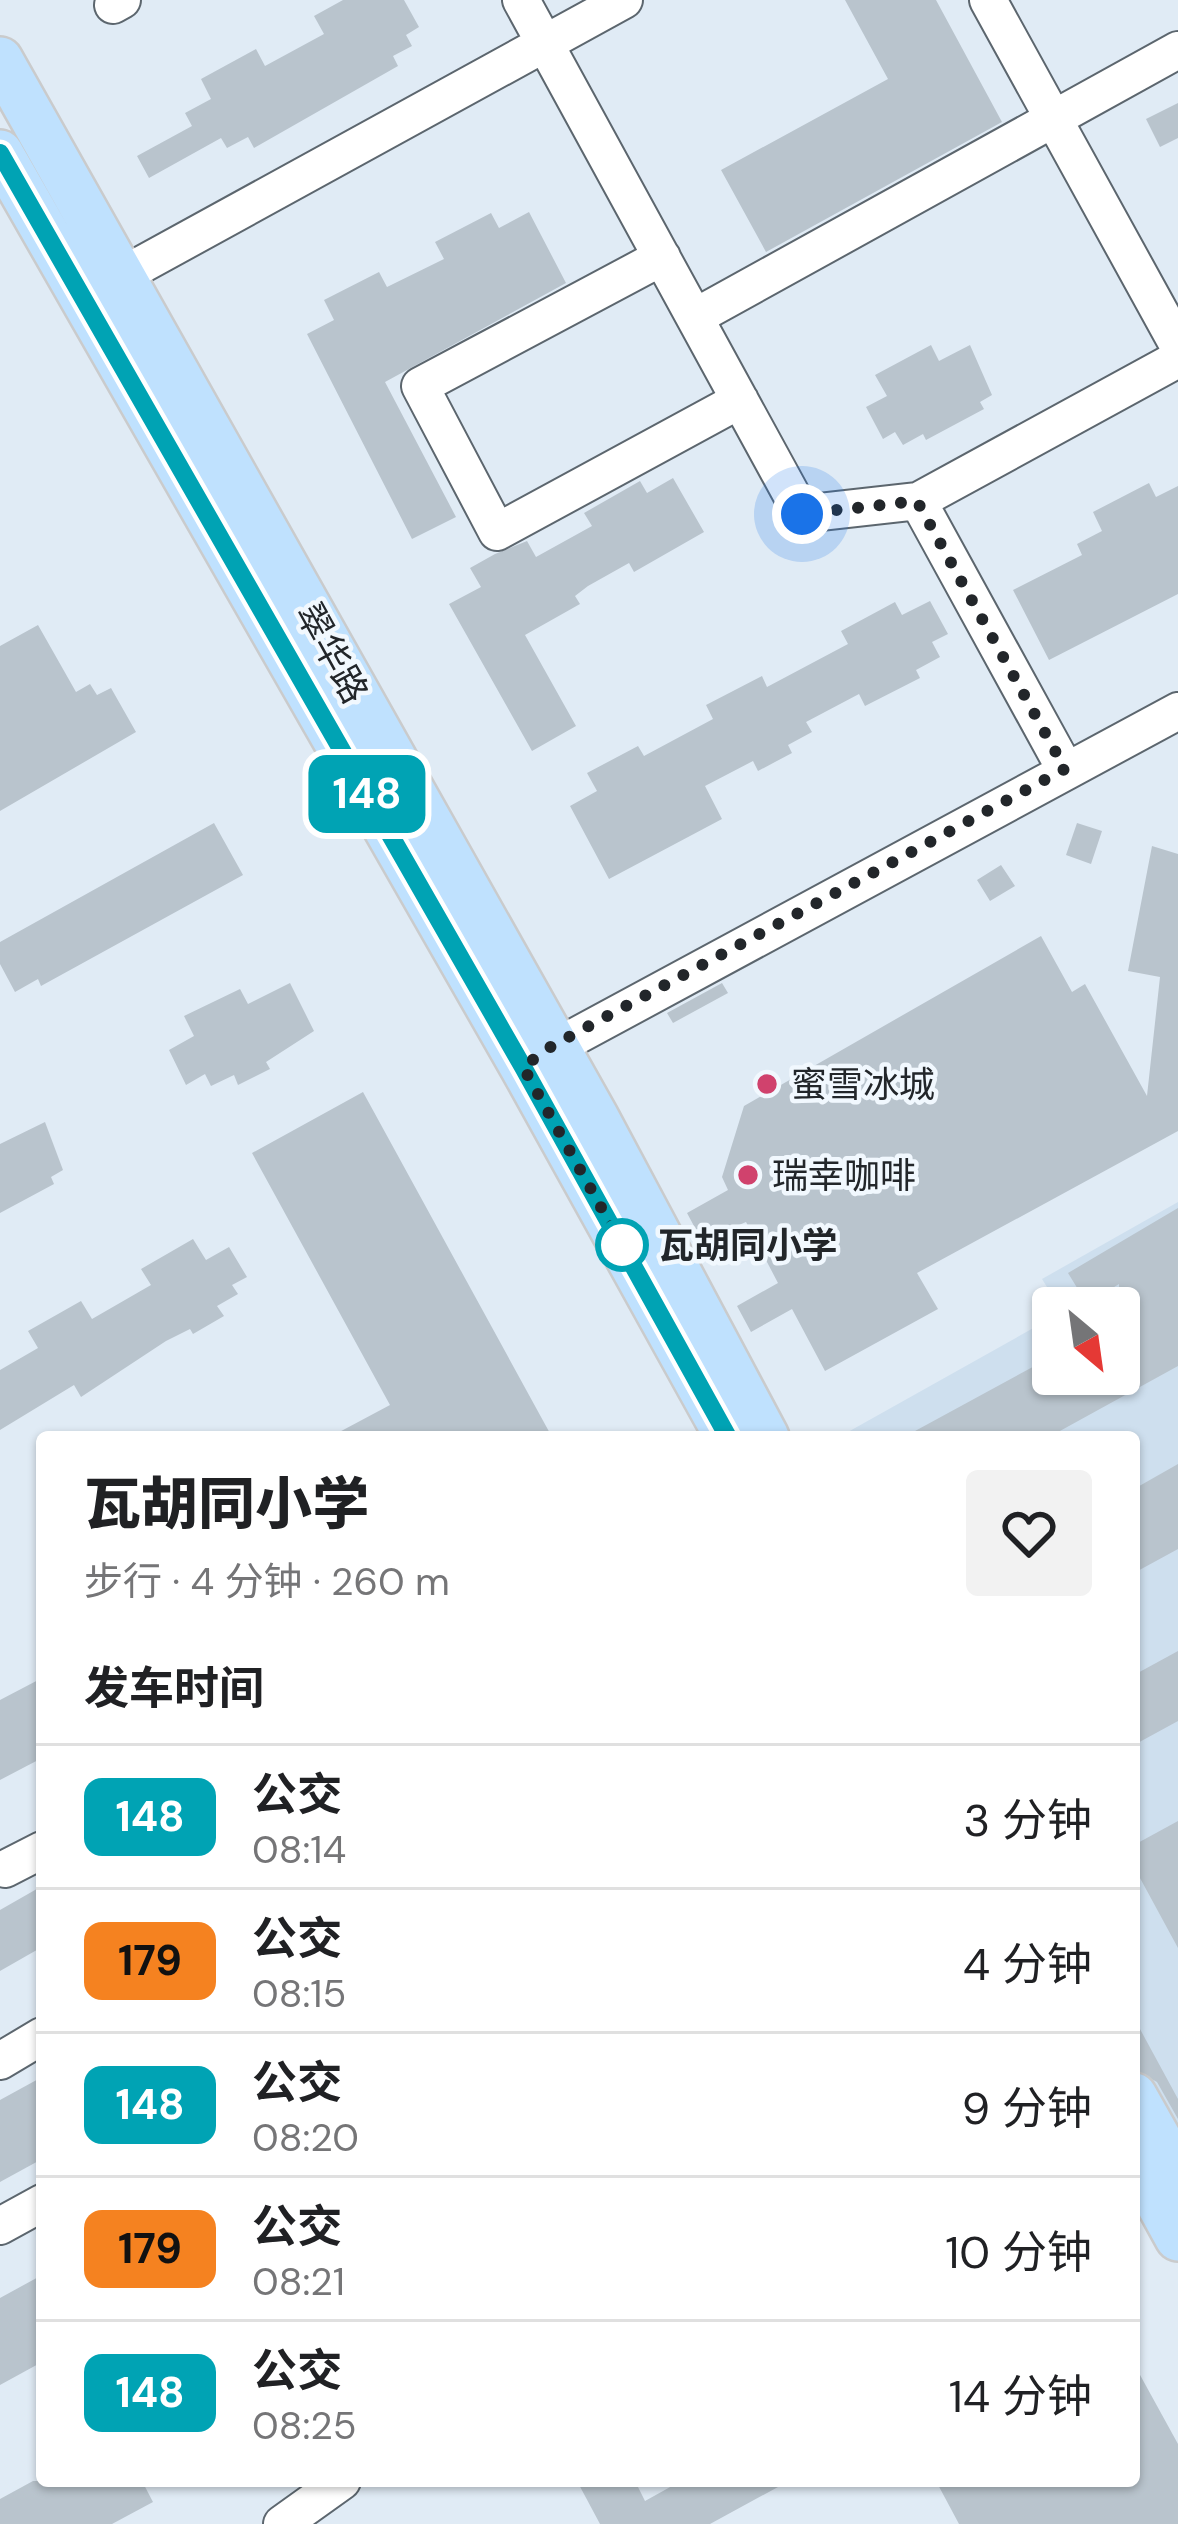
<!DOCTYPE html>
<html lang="zh">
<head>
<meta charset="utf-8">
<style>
	body { margin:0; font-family:"DM Sans","Noto Sans SC",sans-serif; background:#f2f2f2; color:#202124; height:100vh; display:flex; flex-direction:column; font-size:45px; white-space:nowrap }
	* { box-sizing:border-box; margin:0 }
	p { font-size:39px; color:#757577 }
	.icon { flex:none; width:66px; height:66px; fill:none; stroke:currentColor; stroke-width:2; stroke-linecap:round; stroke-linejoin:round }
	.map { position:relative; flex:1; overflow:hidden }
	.drawer { position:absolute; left:36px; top:1431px; width:1104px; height:1056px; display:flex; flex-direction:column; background:#fff; border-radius:12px; box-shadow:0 3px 9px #0004 }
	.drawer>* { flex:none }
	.badge { padding:0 24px; border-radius:18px; font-size:42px; line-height:78px }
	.needle { width:78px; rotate:151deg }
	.tools { position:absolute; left:1032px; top:1287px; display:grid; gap:24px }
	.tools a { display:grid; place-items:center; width:108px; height:108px; border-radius:12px; background:#fff; box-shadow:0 3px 9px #0004; font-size:60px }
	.you { position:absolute; width:60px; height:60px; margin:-30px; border:9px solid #fff; border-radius:50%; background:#1a73e8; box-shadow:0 0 0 18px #1a73e833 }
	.map>.badge { position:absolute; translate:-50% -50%; box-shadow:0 0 0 6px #fff }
	h2 { padding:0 48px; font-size:45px; line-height:108px }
	.round { display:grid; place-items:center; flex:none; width:126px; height:126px; border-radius:12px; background:#f2f2f2 }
	.overview { display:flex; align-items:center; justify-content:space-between; height:204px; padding:0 48px }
	h1 { font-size:57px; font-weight:800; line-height:90px }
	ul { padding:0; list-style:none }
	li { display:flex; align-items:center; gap:36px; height:144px; padding:0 48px; border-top:3px solid #e0e0e0 }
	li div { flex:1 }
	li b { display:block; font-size:45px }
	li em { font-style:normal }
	li .badge { min-width:132px; font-weight:700; text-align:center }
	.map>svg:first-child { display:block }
</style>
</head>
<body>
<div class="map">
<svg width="1178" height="2524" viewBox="0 0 1178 2524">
	<rect width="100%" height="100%" fill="#e0ebf5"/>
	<!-- built -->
	<path fill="#cedfee" d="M1178,1202V2165L1134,2090V1437H839L1053,1317V1374H1119V1308H1060L1042,1279Z"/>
	<!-- building -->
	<path fill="#b9c4cd" d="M343,0H404L419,27L406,35L412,46L393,56L398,66L254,148L248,137L227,148L221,138L149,178L137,156L192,126L185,113L211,99L201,79L256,49L265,66L324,34L314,16Z
		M845,0H936L1002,122L766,252L721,170L888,79Z
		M1178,103V138L1160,147L1146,119Z
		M529,212L566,283L385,382L456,517L412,539L307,334L334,320L324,300L379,272L387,287L444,259L435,242L491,213L499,228Z
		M931,345L939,361L970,345L992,395L980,402L984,409L926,440L923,434L903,445L895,432L883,439L866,407L887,396L875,375Z
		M673,478L704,532L634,572L629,563L588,586L575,596L580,604L525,635L576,726L532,751L449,604L481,587L470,568L495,554L527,541L536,557L592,526L584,513L640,481L647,493Z
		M1149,483L1156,497L1178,486V594L1049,660L1013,590L1082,555L1077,544L1102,531L1093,512Z
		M930,601L948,634L932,642L940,657L916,670L920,678L865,706L859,694L806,722L812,732L788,745L792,753L758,771L753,761L705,786L722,819L609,879L570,806L597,791L587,773L638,746L644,756L713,719L706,705L762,676L767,687L848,644L841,631L895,602L902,615Z
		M38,625L76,692L90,684L97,695L111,688L136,732L0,811V646Z
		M214,823L243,875L41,986L38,979L15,992L0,964V942Z
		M1077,823L1102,831L1091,864L1066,855Z
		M1152,846L1178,854V1131L917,1273L938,1309L825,1371L792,1309L751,1332L737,1306L778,1283L746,1222L702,1241L687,1213L728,1190L722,1177L744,1106L1041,936L1072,992L1085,984L1147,1096L1160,977L1128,971Z
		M1001,865L1015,886L990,901L977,880Z
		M290,983L314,1031L266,1062L270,1069L238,1085L234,1075L211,1086L205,1074L186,1085L169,1050L194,1036L184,1016L240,989L248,1004Z
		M722,983L728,993L673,1023L667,1013Z
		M363,1092L552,1437H330L390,1405L252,1153Z
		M45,1122L63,1170L51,1177L54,1184L0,1213V1144Z
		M1178,1208V1366L1049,1437H904L1053,1356V1374H1119V1284L1087,1304L1068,1273Z
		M193,1239L206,1260L229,1247L247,1277L232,1285L238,1294L217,1306L224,1316L193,1334L190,1329L166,1341L81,1397L74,1385L0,1430V1370L38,1348L28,1331L81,1301L92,1319L151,1285L141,1269Z
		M1178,1464V1549L1134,1573V1489Z
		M1178,1651V1721L1134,1745V1675Z
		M42,1678V1758L0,1780V1700Z
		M1178,1821V1948L1134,1867V1845Z
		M42,1886V1947L0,1971V1910Z
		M1134,2018L1178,2099V2119L1157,2082L1134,2069Z
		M42,2077V2159L0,2182V2100Z
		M42,2275V2362L0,2385V2298Z
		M1134,2364L1178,2444V2524H959L936,2481H1134Z
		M33,2481H142L153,2502L112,2524H0V2499Z
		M577,2481H635L645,2501L681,2481H789L710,2524H600Z"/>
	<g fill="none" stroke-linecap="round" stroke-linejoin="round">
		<!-- minor casing -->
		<g stroke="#5c666e" stroke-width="40">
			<path id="minor" d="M521,0L802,514L918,501L1178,359
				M988,0L1178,345
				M113,5L122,0
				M662,257L420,386L497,532L740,400
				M121,276L624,0
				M695,317L1178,50
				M918,501L1065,769
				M532,1060L1178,711
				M5,1869L42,1850
				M0,2061L42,2036
				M0,2226L42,2203
				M282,2524L342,2481"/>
		</g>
		<!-- major casing -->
		<g stroke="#cacbcc" stroke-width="50">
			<path id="major" d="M0,60L596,1118L766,1437
				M0,153L523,1067L728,1437
				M1134,2096L1178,2174
				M1134,2158L1178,2238"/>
		</g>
		<!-- minor -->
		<use href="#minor" stroke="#fff" stroke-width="36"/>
		<!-- major -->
		<use href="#major" stroke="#bfe1fe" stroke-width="45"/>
	</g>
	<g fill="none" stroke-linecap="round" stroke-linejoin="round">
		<!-- line casing -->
		<g stroke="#fff" stroke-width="27">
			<path id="line" d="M0,153L523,1067L728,1437"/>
		</g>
		<!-- line -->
		<use href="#line" stroke="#00a3b4" stroke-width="18"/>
		<!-- walk -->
		<path stroke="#22262a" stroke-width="12" stroke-dasharray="0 21.6" d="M622,1245L523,1067L552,1046L1065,769L917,501L802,514"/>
	</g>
	<!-- markers -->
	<g fill="#d0426d" stroke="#f1f8fe" stroke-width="4.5">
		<circle cx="767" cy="1084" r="12"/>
		<circle cx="748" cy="1175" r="12"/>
	</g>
	<circle fill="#fff" stroke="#00a3b4" stroke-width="6" cx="622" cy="1245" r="24"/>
	<g text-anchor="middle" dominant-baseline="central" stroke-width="9" stroke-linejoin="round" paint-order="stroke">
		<!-- street labels -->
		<g font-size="36" fill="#22262a" stroke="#f1f8fe">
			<text transform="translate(332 653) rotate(61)">翠华路</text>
		</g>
		<!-- poi labels -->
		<g font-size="36" fill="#22262a" stroke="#f1f8fe" text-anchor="start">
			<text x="791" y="1084">蜜雪冰城</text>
			<text x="772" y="1175">瑞幸咖啡</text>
		</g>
		<!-- stop labels -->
		<g font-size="36" font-weight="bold" fill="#22262a" stroke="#f1f8fe" text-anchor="start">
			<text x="658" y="1245">瓦胡同小学</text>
		</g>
	</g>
</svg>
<div class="tools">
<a><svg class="needle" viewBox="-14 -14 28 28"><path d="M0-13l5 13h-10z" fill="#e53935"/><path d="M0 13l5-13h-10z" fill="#757577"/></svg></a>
</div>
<div class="you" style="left:802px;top:514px"></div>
<b class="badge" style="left:367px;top:794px;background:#00a3b4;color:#fff">148</b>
<section class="drawer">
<div class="overview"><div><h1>瓦胡同小学</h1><p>步行 · 4 分钟 · 260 m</p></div><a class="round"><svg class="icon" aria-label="heart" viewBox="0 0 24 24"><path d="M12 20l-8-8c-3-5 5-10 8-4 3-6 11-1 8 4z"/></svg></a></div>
<h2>发车时间</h2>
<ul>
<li><span class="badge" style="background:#00a3b4;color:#fff">148</span><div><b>公交</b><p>08:14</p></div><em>3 分钟</em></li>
<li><span class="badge" style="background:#f58220;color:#111">179</span><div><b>公交</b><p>08:15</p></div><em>4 分钟</em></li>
<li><span class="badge" style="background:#00a3b4;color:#fff">148</span><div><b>公交</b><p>08:20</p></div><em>9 分钟</em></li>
<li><span class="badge" style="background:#f58220;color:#111">179</span><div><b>公交</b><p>08:21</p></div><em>10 分钟</em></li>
<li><span class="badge" style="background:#00a3b4;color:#fff">148</span><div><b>公交</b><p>08:25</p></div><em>14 分钟</em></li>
</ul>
</section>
</div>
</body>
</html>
